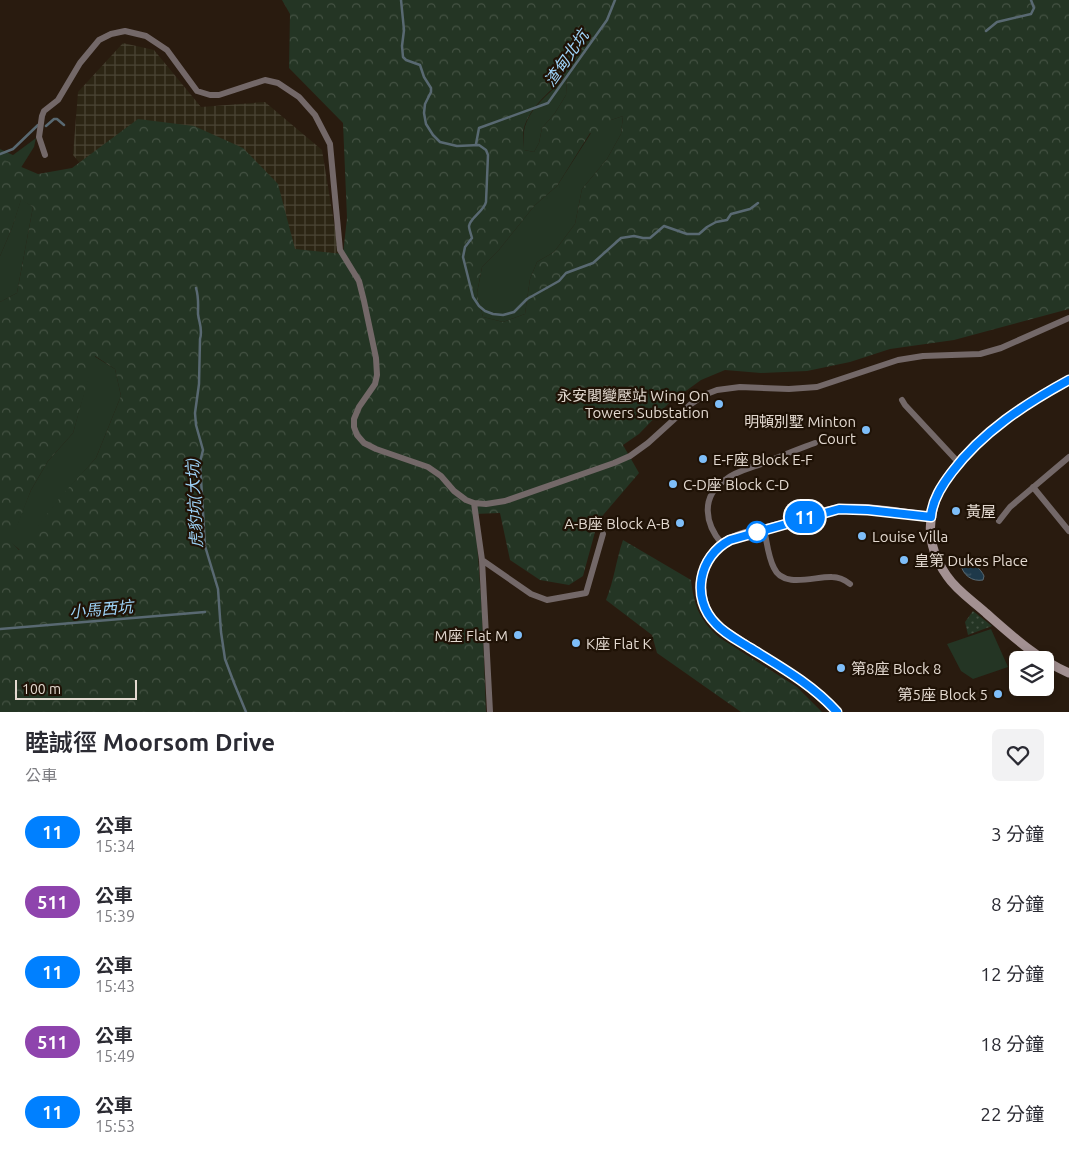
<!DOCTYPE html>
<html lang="zh-TW">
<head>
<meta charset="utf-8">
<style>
	body { margin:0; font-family:Ubuntu,"Noto Sans TC",sans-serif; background:#f2f2f3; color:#2b2b33; height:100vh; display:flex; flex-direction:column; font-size:19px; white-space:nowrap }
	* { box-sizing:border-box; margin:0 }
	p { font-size:16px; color:#7c7c81 }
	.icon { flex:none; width:28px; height:28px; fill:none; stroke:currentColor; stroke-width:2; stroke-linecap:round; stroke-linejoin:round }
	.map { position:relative; height:712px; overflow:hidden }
	.sheet { display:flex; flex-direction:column; background:#fff; flex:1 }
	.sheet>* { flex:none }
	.badge { padding:0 10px; border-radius:16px; font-size:18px; line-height:32px }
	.tools { position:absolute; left:1009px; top:651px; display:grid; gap:10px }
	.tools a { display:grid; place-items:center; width:45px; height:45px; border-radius:8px; background:#fff; box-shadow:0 2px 8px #0003; font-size:25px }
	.scale { position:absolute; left:15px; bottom:12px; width:122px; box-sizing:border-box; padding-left:5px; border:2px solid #e3d9d0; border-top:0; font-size:14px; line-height:18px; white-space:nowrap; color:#e3d9d0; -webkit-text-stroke:4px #1f1206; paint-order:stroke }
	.map>.badge { position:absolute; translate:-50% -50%; box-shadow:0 0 0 2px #fff }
	.round { display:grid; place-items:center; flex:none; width:52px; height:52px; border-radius:8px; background:#f2f2f3 }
	.headline { display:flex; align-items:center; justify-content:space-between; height:85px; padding:0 25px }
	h1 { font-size:24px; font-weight:600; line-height:38px }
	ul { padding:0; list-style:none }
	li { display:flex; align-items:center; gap:15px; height:70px; padding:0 25px }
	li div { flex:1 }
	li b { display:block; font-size:19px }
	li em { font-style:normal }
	li .badge { min-width:55px; font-weight:700; text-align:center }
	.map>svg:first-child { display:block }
</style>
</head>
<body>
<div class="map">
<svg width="1069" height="712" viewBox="0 0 1069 712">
	<defs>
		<pattern id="industrial-grid" width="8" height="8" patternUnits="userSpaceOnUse" patternTransform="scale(1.25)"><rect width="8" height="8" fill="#2c2514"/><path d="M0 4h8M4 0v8" fill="none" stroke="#4a4435"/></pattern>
		<pattern id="forest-crowns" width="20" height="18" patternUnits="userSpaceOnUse" patternTransform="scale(1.25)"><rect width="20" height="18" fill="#243524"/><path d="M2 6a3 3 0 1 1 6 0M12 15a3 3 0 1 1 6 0" fill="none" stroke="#445243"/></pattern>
		<pattern id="garden-dots" width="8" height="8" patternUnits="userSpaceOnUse" patternTransform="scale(1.25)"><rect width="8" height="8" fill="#243524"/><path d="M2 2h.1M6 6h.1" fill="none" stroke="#445243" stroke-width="1.8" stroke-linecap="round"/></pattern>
		<pattern id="water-ripples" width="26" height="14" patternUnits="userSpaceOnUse" patternTransform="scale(1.25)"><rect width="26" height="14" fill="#1e394a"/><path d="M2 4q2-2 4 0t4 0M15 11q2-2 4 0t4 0" fill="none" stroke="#3f5563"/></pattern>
	</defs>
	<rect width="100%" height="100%" fill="#291b0f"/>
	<!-- industrial -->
	<path fill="url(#industrial-grid)" d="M123,43L154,50L201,107L265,102L322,150L340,259L292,266L84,168L73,155L78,92Z"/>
	<!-- grass -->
	<path fill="#243524" d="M567,77L566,95L555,113L542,128L539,143L534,152L524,150C524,144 523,137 524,131C528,108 551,92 567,77Z
		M623,116L621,134L607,159L582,189L575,224L554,252L537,262L530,279L525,314L503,322L483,317L477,293L482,267L498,251L535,205L557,186L591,133L611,120Z
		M36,138L34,147L0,201V149L13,155Z
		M21,199L33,207L17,293L0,302V256L12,228Z
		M94,356L115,369L121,396L96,458L62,496L20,550L10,542L31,490L48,461L73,433Z
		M991,629L1008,667L973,679L961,671L947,644Z"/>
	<!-- forest -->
	<path fill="url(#forest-crowns)" fill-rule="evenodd" d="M282,0H1069V309L954,340L890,349L850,362L807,371L761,373L725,370L701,380L668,404L639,434L623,445L639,473L598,521L583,576L569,585L540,580L510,560L500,513L475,514L482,613L486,712H0V302L17,293L33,207L21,200L12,228L0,256V158L38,174L72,168L138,119L194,126L243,148L278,184L295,249L343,254L347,218L343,123L289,68L290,14ZM567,77L566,95L555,113L542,128L539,143L534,152L524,150C524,145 523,139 523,134C525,111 550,90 567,77ZM623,116L621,134L607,159L582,189L575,224L554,252L537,262L530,279L525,314L503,322L483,317L477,293L482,267L498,251L535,205L557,186L590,133L595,136H606L611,120ZM95,356L115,369L121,396L96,458L62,495L19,550L11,542L31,490L48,461L73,433Z
		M623,540L691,580C694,606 700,621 720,638L797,687L822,712H741L657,653L652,635L606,600C614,581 616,560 623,540Z"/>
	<!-- garden -->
	<path fill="url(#garden-dots)" d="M973,611L992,626L968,635L965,622Z"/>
	<!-- water -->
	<path fill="url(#water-ripples)" stroke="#596972" d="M965,562C973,562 981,569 984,576L983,580C972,582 963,575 961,565Z"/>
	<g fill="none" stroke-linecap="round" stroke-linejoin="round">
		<!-- stream -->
		<path stroke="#596972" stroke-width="2.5" d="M401,0L404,30L402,46L403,57L406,60L420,65L424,77L431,88V92L425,104L424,113L426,124L433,135L440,142L457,146L479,145L486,150L488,155L486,202C484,211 470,218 469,226C469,229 471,234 472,238L465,247L463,257L473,297L479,306L485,311L493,314L503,315L514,312L527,299L559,281L566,273L593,263L621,238L634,236L643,238H650L664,226L687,234H699L707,227L716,222L727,220L731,214L750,209L758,203
			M986,31L997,22L1031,14L1034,8L1031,0
			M46,126L54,119H57L64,125
			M476,144L479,128L548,103L607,20L615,0
			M0,154L13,149L38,125
			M196,288C199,298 198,304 198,314C199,323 203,329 200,339L199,384L195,413L196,425L203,450L200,462L205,546L218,589L221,632L225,659L234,683L246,712
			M0,629L205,612"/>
		<!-- street -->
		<path stroke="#736868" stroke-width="6" d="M45,155L39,137L42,116L44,111L58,100L80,63L99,40L111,34L125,31L146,36L167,50L197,91L210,95H219L265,80L278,83L299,97L315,115L330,144L340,250L359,281L364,301L376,358L377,375L375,384L359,407L354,419V427L357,435L364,443L376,449L428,467L441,476L454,491L466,500L474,503L486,504L505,501L614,463L630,456L648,443L691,404L704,395L717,390L740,387L789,389L817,387L898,360L923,356L980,354L1001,348L1069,318
			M902,400L905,405L959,463
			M1033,487L1069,531
			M474,503L482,560L490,712
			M999,521L1010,507L1069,457
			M764,529C767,542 768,557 774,568C783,589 816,576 832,577C839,577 845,580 850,584
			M722,544C705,524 700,497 725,480C736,471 751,468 764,463C781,456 798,449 815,443
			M482,560L531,594L547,600L586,593L603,534"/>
		<!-- secondary -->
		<path stroke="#a39192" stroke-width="9" d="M1069,380C1005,415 887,491 947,576C957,591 973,601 986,613C1011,635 1038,660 1069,673
			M837,712L809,686L716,625C696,601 695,564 722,544C737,533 766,529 784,524C802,518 821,511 839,509C866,506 904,513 931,517"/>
	</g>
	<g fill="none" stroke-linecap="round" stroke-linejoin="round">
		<!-- line casing -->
		<g stroke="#fff" stroke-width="11">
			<path id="line" d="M837,712C813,685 781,667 750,648C739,641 725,634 716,624C690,598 699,556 730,540L839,509L868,510L931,517C932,500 942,485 952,472C982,432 1025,404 1069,380"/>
		</g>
		<!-- line -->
		<use href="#line" stroke="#0080ff" stroke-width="8"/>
	</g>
	<!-- markers -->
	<g fill="#7ebef9" stroke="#1f1206" stroke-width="2">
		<circle cx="719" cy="404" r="5"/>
		<circle cx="866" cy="430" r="5"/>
		<circle cx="703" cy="459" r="5"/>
		<circle cx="673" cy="484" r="5"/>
		<circle cx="956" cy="511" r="5"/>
		<circle cx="680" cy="523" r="5"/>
		<circle cx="862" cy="536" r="5"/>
		<circle cx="904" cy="560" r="5"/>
		<circle cx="518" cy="635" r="5"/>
		<circle cx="576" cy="643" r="5"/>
		<circle cx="841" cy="668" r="5"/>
		<circle cx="998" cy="694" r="5"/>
	</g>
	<circle fill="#fff" stroke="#0080ff" stroke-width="2.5" cx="757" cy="532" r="10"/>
	<g text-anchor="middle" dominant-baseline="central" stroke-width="4.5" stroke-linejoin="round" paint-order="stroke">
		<!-- poi labels -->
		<g font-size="15" fill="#e3d9d0" stroke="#1f1206" text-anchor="start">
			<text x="709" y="395" text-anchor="end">永安閣變壓站 Wing On<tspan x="709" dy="17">Towers Substation</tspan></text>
			<text x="856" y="421" text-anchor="end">明頓別墅 Minton<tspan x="856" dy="17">Court</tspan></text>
			<text x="713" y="459">E-F座 Block E-F</text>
			<text x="683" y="484">C-D座 Block C-D</text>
			<text x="966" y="511">黃屋</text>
			<text x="670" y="523" text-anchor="end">A-B座 Block A-B</text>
			<text x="872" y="536">Louise Villa</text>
			<text x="914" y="560">皇第 Dukes Place</text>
			<text x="508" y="635" text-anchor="end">M座 Flat M</text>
			<text x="586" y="643">K座 Flat K</text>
			<text x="851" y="668">第8座 Block 8</text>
			<text x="988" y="694" text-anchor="end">第5座 Block 5</text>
		</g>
		<!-- water labels -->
		<g font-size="16" font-style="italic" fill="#9ed3f8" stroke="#1f1206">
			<text transform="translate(566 58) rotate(-55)">渣甸北坑</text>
			<text transform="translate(194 503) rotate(-93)">虎豹坑(大坑)</text>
			<text transform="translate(101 609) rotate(-5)">小馬西坑</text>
		</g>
	</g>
</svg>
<div class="tools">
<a><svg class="icon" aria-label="layers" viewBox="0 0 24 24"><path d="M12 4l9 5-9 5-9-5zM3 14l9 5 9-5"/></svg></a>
</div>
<div class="scale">100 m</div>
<b class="badge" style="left:805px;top:517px;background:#0080ff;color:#fff">11</b>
</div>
<section class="sheet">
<div class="headline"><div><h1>睦誠徑 Moorsom Drive</h1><p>公車</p></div><a class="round"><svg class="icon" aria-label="heart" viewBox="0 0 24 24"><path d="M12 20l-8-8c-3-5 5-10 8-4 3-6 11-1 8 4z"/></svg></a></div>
<ul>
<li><span class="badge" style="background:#0080ff;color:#fff">11</span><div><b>公車</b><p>15:34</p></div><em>3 分鐘</em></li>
<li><span class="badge" style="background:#8e44ad;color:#fff">511</span><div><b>公車</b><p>15:39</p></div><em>8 分鐘</em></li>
<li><span class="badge" style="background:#0080ff;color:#fff">11</span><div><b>公車</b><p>15:43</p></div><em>12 分鐘</em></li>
<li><span class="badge" style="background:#8e44ad;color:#fff">511</span><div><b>公車</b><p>15:49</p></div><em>18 分鐘</em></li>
<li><span class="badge" style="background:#0080ff;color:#fff">11</span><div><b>公車</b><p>15:53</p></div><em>22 分鐘</em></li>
</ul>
</section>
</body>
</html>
